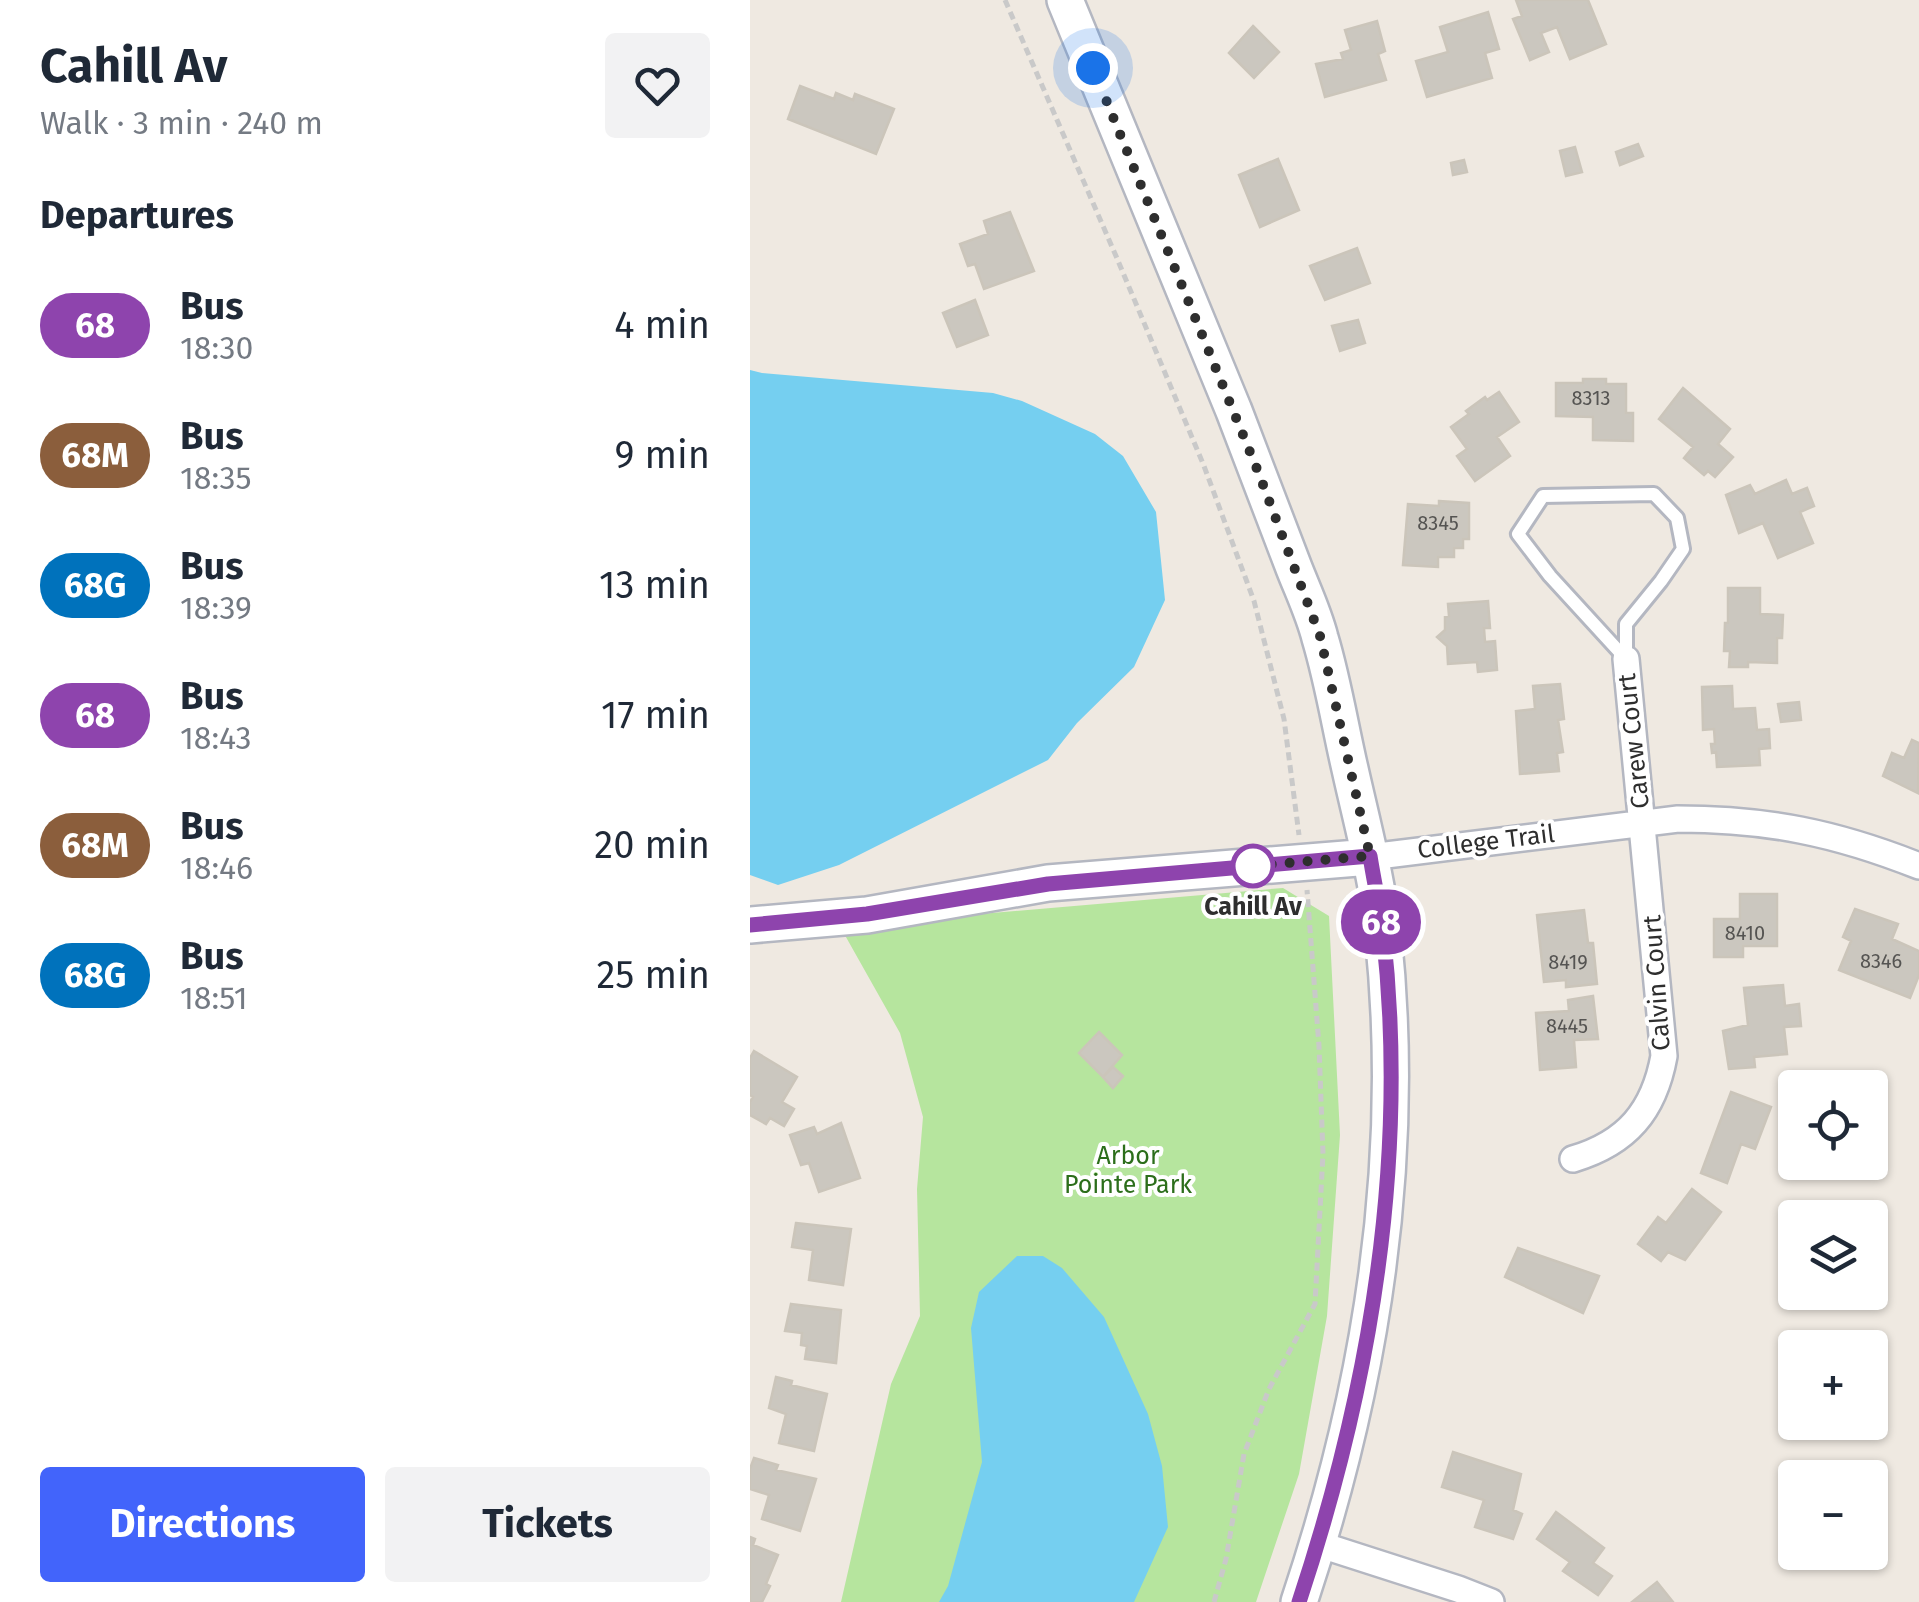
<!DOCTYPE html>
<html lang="en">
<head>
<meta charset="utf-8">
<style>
	body { margin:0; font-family:"Fira Sans",sans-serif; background:#f2f2f3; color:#1f2937; height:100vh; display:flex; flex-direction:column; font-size:38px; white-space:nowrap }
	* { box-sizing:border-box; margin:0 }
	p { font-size:32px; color:#747a83 }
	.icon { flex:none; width:55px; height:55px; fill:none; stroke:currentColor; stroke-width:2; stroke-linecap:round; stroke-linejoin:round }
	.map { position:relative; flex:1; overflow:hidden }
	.side { display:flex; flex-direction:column; background:#fff; width:750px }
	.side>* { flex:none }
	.badge { padding:0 20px; border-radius:32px; font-size:35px; line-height:65px }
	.buttons { position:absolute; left:1028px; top:1070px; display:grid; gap:20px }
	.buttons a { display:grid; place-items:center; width:110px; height:110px; border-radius:10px; background:#fff; box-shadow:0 2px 8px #0004; font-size:50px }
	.you { position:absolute; width:50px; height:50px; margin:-25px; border:8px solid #fff; border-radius:50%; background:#1a73e8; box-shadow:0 0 0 15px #1a73e833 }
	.map>.badge { position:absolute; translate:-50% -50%; box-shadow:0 0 0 5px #fff }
	h2 { padding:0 40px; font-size:38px; line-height:90px }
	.round { display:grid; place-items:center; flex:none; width:105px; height:105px; border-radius:10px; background:#f2f2f3 }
	.summary { display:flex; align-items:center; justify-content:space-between; height:170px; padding:0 40px }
	h1 { font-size:48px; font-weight:700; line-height:75px }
	.action { display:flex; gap:20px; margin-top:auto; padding:20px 40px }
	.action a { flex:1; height:115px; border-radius:10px; background:#4264fb; color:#fff; font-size:40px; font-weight:700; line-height:115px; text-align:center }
	.action a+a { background:#f2f2f3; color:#1f2937 }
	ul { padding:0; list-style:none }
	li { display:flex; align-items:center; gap:30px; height:130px; padding:0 40px }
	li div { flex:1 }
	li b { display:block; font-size:38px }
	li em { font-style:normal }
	li .badge { min-width:110px; font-weight:700; text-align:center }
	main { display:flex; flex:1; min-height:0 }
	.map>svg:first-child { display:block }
</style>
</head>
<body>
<main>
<section class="side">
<div class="summary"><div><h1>Cahill Av</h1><p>Walk · 3 min · 240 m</p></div><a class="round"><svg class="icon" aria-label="heart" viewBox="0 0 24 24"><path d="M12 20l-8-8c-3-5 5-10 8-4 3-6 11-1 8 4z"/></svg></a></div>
<h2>Departures</h2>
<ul>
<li><span class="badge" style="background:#8e44ad;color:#fff">68</span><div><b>Bus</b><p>18:30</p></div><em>4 min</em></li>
<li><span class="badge" style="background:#8b5e3c;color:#fff">68M</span><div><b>Bus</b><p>18:35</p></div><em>9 min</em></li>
<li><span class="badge" style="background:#0072bc;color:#fff">68G</span><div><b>Bus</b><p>18:39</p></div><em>13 min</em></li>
<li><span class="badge" style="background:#8e44ad;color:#fff">68</span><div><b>Bus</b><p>18:43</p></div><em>17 min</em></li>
<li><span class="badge" style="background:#8b5e3c;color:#fff">68M</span><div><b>Bus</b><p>18:46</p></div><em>20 min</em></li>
<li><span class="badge" style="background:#0072bc;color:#fff">68G</span><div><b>Bus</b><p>18:51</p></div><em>25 min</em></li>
</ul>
<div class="action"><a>Directions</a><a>Tickets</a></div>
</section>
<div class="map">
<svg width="1169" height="1602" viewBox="0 0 1169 1602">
	<rect width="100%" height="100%" fill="#efe9e1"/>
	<!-- green -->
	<path fill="#b6e59e" d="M533,888L579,916L590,1135L577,1316L549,1474L506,1602H91L141,1384L170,1316L167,1189L173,1117L150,1033L92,930L162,920Z"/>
	<!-- water -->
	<path fill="#75cff0" d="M0,370L12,373L243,393L272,401L345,434L373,456L406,512L415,600L384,667L327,723L298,760L89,865L28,885L0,875Z
		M267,1256H293L312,1268L354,1317L398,1414L412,1466L418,1527L384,1602H189L198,1586L232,1462L221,1328L229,1292Z"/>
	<!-- building -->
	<path fill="#cbc7bf" stroke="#cbc5ba" stroke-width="2.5" d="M766,0H838L856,44L820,59L807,27L791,33L799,52L780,60L763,19L772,16Z
		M738,12L749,49L735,53L742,78L677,97L666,61L698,52L690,27Z
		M627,21L635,51L628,54L636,80L575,97L566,64L593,59L591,53L601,50L595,30Z
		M503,26L529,52L504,78L479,53Z
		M50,86L84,99L86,93L103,100L105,94L144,109L126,154L38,119Z
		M888,144L893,156L870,165L866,152Z
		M825,147L832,172L816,176L810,151Z
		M528,159L549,210L510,227L489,175Z
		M714,160L717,172L703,175L701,163Z
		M260,212L284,271L234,289L225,264L218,266L210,244L238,234L234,221Z
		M607,248L620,283L575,300L560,266Z
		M225,300L238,335L207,347L193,313Z
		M608,320L615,343L590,351L582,326Z
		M833,379H856V384H876V413H883V441L843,440V417L806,416V383H833Z
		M933,388L980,429L968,444L983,457L965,477L958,471L954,475L934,458L943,447L909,419Z
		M749,392L769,422L747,437L760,456L725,481L707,456L717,449L701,427L719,414L716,411L735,397L737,400Z
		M1036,480L1042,494L1057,488L1064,506L1050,512L1063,543L1028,558L1013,523L989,533L976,495L1000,485L1005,494Z
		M689,501L719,503V539H713V548H704V557H688V567L653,565L658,504L689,506Z
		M978,588H1010V614L1033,615L1032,638H1027V663L998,662V667H979L980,651H974L975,623H978Z
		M738,601L740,628H734L735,642L745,641L747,670L728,672L727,662L698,664L697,646L687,637L695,630V617L699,616L698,604Z
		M810,684L814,719L808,720L813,752L807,753L809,771L770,774L766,711L785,709L783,686Z
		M982,686L983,709L1005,708L1007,730L1019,729L1020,748L1009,749L1010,765L967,767L966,752L962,753L961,744H965L964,729L953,730L952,687Z
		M1049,702L1051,720L1031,722L1028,704Z
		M1162,740L1169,743L1168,793L1133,776L1142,753L1154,758Z
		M990,894H1027V946H993V957H964V919H990Z
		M1105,909L1148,924L1142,939L1169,951V975L1160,998L1089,970L1101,941L1093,937Z
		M834,910L838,943H843L847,984L816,987V980L794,982L787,915Z
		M1033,985L1035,1006L1049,1004L1051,1026L1034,1027L1037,1054L1004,1057L1005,1067L979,1069L973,1031L998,1025L994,988Z
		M843,996L848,1039L824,1040L826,1067L790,1070L786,1013L819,1011L818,1000Z
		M349,1032L372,1055L353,1077L329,1053Z
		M4,1051L47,1077L32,1102L44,1109L34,1126L20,1118L16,1124L0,1115V1102L3,1097L0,1095V1058Z
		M363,1067L373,1076L363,1088L353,1077Z
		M981,1092L1021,1107L1005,1149L991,1144L977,1183L951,1173Z
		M91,1123L110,1178L69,1192L59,1163L51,1165L40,1135L64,1127L67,1134Z
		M942,1189L971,1212L935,1260L918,1252L911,1261L888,1244L908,1217L916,1223Z
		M46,1223L101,1229L93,1285L59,1280L63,1250L42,1247Z
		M768,1248L849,1276L833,1313L755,1277Z
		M41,1304L91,1310L86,1363L55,1359L57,1346L51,1345L52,1333L35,1331Z
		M26,1377L42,1381L41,1385L77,1394L64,1451L29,1443L36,1414L19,1408Z
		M703,1452L771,1474L763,1510L772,1514L763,1539L725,1527L734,1500L692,1487Z
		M4,1458L28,1465L26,1470L66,1479L50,1531L12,1519L19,1495L0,1489V1469Z
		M806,1512L854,1548L843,1563L862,1576L848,1595L813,1571L820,1562L787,1539Z
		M0,1537L5,1539L3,1545L28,1555L16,1584L20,1586L12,1602H0Z
		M907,1582L923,1602H882Z"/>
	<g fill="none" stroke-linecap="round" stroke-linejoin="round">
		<!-- lane casing -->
		<g stroke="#b4b7c1" stroke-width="18">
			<path id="lane" d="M904,494L927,518L933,549L911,581L876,624V659L800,576L768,534L793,496Z"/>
		</g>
		<!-- street casing -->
		<g stroke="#b4b7c1" stroke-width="30">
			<path id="street" d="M620,857L928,819C1017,819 1086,833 1169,866
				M823,1159C877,1143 904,1111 914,1056L876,659
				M568,1544L708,1589L741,1602"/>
		</g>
		<!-- secondary casing -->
		<g stroke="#b4b7c1" stroke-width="40">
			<path id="secondary" d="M315,0C372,137 428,274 484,411C504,463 524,515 544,568C553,591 564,614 570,638C583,681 590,726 600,769C612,823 627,878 633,934C657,1160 621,1387 549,1602
				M0,925L117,915L298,883L620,857"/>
		</g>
		<!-- path -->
		<path stroke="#c9c9c9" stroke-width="5" stroke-dasharray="8 5" stroke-linecap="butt" d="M255,0L366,256L454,466L504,601L534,719L549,835
			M464,1602L476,1559L494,1454L519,1389L565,1304L573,1154L569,1046L557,890"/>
		<!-- lane -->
		<use href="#lane" stroke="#fff" stroke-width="12"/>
		<!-- street -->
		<use href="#street" stroke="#fff" stroke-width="25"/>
		<!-- secondary -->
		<use href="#secondary" stroke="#fff" stroke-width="35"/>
	</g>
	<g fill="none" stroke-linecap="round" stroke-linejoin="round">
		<!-- line casing -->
		<g stroke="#fff" stroke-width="22">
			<path id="line" d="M0,925L117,914L298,884L620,856C624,882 630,907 633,932C659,1158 620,1388 549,1602"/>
		</g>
		<!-- line -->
		<use href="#line" stroke="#8e44ad" stroke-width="15"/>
		<!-- walk -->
		<path stroke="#2e2e2e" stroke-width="10" stroke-dasharray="0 18" d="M343,68L509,474L570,636L620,856L503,866"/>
	</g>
	<!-- markers -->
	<circle fill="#fff" stroke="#8e44ad" stroke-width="5" cx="503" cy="866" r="20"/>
	<g text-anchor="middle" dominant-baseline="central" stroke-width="8" stroke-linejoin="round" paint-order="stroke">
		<!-- number labels -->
		<g font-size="20" fill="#555452">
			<text x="841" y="398">8313</text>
			<text x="688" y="523">8345</text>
			<text x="995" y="933">8410</text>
			<text x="1131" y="961">8346</text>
			<text x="818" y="962">8419</text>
			<text x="817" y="1026">8445</text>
		</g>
		<!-- street labels -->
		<g font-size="25" fill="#2e2e2e" stroke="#fff">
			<text transform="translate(884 741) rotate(-96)">Carew Court</text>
			<text transform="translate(736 842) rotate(-7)">College Trail</text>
			<text transform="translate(907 983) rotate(-94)">Calvin Court</text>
		</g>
		<!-- stop labels -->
		<g font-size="25" font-weight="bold" fill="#2e2e2e" stroke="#fff">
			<text x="503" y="907">Cahill Av</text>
		</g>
		<!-- park labels -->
		<g font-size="25" fill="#2c6e1b" stroke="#fff">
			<text x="378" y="1156">Arbor<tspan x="378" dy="29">Pointe Park</tspan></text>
		</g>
	</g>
</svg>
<div class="buttons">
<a><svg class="icon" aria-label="locate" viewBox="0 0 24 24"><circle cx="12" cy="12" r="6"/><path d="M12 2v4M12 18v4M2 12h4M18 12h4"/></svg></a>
<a><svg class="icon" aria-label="layers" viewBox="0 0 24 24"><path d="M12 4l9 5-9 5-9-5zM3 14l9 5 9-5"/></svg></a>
<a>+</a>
<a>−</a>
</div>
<div class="you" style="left:343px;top:68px"></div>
<b class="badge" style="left:631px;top:922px;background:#8e44ad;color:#fff">68</b>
</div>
</main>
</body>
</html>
